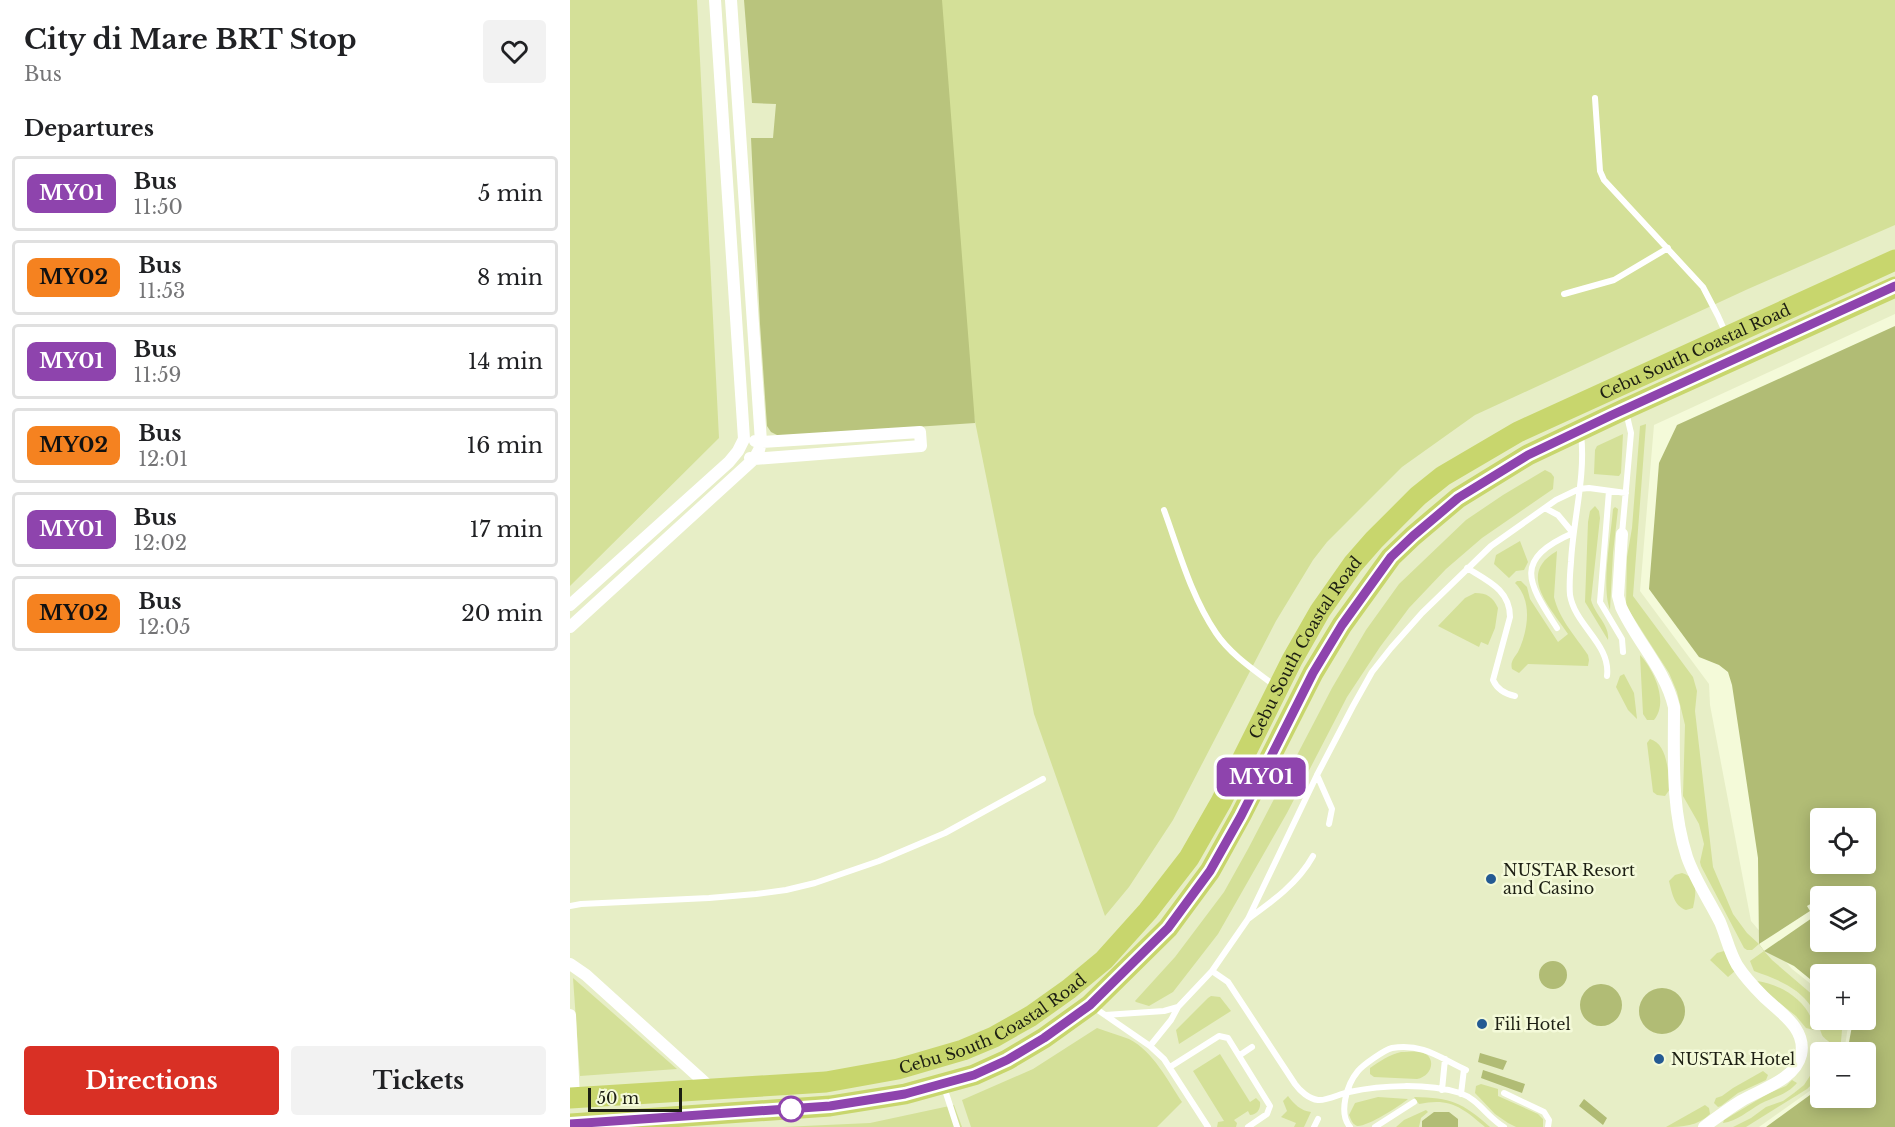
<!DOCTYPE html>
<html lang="en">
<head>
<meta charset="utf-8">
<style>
	body { margin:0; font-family:"Libre Baskerville",serif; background:#f2f2f2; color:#202124; height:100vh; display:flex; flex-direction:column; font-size:22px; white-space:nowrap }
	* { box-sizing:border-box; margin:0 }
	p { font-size:20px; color:#757577 }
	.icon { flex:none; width:33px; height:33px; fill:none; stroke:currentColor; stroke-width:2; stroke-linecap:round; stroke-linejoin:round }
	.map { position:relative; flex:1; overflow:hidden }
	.details { display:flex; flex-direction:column; background:#fff; width:570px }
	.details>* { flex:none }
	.badge { padding:0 12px; border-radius:9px; font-size:21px; line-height:39px }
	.buttons { position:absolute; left:1240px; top:808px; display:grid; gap:12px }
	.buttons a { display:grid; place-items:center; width:66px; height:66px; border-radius:6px; background:#fff; box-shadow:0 3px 15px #0003; font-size:30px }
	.scale { position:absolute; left:18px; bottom:15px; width:94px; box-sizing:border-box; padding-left:6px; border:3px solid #1d1f13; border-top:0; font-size:16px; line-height:21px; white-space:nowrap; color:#1d1f13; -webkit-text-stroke:4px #f4fad9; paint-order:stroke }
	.map>.badge { position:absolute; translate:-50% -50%; box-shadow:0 0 0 3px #fff }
	h2 { padding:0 24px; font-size:22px; line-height:54px }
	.round { display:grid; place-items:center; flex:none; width:63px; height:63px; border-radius:6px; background:#f2f2f2 }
	.head { display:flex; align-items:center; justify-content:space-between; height:102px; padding:0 24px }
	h1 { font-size:28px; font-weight:800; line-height:45px }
	.action { display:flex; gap:12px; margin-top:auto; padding:12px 24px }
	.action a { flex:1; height:69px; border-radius:6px; background:#d93025; color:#fff; font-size:24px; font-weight:800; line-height:69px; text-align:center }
	.action a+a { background:#f2f2f2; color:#202124 }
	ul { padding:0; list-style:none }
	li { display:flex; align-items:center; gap:18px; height:75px; margin:0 12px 9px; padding:0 12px; border:3px solid #e0e0e0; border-radius:6px }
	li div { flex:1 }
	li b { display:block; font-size:22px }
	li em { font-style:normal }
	li .badge { min-width:66px; font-weight:700; text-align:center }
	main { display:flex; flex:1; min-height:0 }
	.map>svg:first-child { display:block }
</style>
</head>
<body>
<main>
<section class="details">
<div class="head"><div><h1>City di Mare BRT Stop</h1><p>Bus</p></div><a class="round"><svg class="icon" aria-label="heart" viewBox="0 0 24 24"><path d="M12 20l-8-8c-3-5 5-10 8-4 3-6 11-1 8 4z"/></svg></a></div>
<h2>Departures</h2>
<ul>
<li><span class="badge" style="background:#8e44ad;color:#fff">MY01</span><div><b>Bus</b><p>11:50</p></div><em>5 min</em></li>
<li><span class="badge" style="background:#f58220;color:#111">MY02</span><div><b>Bus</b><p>11:53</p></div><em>8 min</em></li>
<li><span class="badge" style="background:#8e44ad;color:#fff">MY01</span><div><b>Bus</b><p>11:59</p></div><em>14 min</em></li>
<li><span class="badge" style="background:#f58220;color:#111">MY02</span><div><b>Bus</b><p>12:01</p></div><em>16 min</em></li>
<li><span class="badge" style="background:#8e44ad;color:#fff">MY01</span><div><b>Bus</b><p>12:02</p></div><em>17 min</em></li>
<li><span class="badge" style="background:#f58220;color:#111">MY02</span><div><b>Bus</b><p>12:05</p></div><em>20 min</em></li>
</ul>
<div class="action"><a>Directions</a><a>Tickets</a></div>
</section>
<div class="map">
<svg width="1325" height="1127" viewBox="0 0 1325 1127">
	<rect width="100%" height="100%" fill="#f4fad9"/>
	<!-- built -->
	<path fill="#e7eec6" d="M0,0H1325V314L1084,425L1070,591L1139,684L1140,705L1181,921L1222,969L1251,992V1020H1273L1278,1026L1274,1053H1251V1083L1189,1127H0Z"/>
	<!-- green -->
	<path fill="#d4e098" d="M0,0H127L149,438L0,586Z
		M348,0H1325V225L1178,289L905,415L832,467L757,542L743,560L706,621L603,820L559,887L535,916L464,714L367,233Z
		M1076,424L1063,596L1123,677L1127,691L1125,711L1143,867L1163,914L1177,933L1189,944L1182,950H1177L1174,948L1131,866L1130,862L1134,844L1129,824L1113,796L1115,725L1107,692L1099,673L1056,606L1057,557L1062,528L1070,426Z
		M1053,434L1051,473L1049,476L1024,474L1025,450L1027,446Z
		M975,470L981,473L984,477L983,489L912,538L876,569L839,608L810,647L777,697L717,813L648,934L603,992L579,1006L566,1002L565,1001L605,957L654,892L678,849L762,688L796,630L829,584L896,520L933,495Z
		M1025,506L1029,511L1030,518L1021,600C1025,615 1040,625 1038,640L1015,602L1018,522L1020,511Z
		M1045,507L1048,509L1043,553L1040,610C1031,586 1041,536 1043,509Z
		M950,541L958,562L954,570L946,571L939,578L924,564L926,555Z
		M987,551L984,597C989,619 1006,637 1018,655L1019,660L1018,666L958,664L949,673L942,669C940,662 944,658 948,652C958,631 963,601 945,583L947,581H951L957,587L960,599L988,642L998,634C981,608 946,574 987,551Z
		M905,593C917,593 923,597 928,608L925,628L918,645L911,642L909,647L868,626L895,598Z
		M1070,655C1084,670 1099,702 1084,720H1077L1073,714Z
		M1054,674L1064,693L1067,719L1058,710L1046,687L1050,676Z
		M1080,739C1098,744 1098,773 1100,789L1095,796L1087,795L1083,792L1077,743Z
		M1112,873C1129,878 1126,894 1123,908L1116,910C1104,906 1102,893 1099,881L1105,875Z
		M1154,951L1165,971L1158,977L1140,960L1147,953Z
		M1194,951L1202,960L1251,1002V1020H1267L1272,1030L1270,1053H1259L1261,1044C1258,1040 1253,1038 1252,1035C1248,1026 1248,1016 1242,1008C1229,987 1206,979 1184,971L1180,961Z
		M3,978L107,1069L10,1076Z
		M1187,981C1211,984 1242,1003 1244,1030L1236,1028L1226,1016L1197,993Z
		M641,996L650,997L661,1011L609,1044L606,1030L638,998Z
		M527,1028C537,1032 549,1035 559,1039C583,1051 598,1081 612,1102L587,1127H401L392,1100L463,1069Z
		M831,1052C837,1052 845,1051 851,1052C867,1056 863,1076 847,1079L804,1077L800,1074V1068C810,1061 819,1055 831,1052Z
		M650,1054L680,1102L686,1098L690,1102C691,1109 687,1115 680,1115L678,1111L664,1120L667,1123L666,1127H647L648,1122L654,1121L623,1071Z
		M1251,1059V1076L1237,1089L1176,1127H1163L1181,1118L1196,1107L1213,1101L1224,1093L1234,1085Z
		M1193,1071L1198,1075L1196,1080L1168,1093L1151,1106L1148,1107L1144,1103L1146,1098L1152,1096L1163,1088Z
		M1222,1080L1227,1083C1217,1095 1203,1097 1190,1104C1178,1111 1167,1121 1153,1123L1154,1120L1199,1093L1216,1086Z
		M911,1084L928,1089V1096L968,1114L973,1119V1127H946L938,1123L925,1114L905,1093L906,1086Z
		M718,1096C724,1104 731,1111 741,1112L734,1127H724L726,1123L711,1117L717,1111L713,1101Z
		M808,1097L838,1099C830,1106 797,1127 787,1126C782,1124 781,1119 779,1115L785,1103Z
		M844,1097C881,1098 892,1102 920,1127H915C893,1108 880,1097 849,1104Z
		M384,1105L392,1127H212L300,1123Z
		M1135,1105L1139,1108L1140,1114C1128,1126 1112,1127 1096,1127Z
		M856,1110L858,1112L851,1118L849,1127H826L834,1120Z"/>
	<!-- forest -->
	<path fill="#b9c47d" d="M174,0H372L405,423L209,436L201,432L197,426L190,324L181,138H203L206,104L182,103Z"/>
	<!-- water -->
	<path fill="#b1bc75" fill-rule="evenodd" d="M1325,326V1127H1196L1251,1087V1098H1296V1053H1277L1282,1026L1278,1020H1296V975H1251V988L1224,966L1194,951L1189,944L1188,858L1162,685L1158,672L1149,665L1129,657L1079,589L1089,463L1107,425ZM1251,819H1296V864H1251ZM1251,897H1296V942H1251Z
		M969 975a14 14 0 1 1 28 0a14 14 0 1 1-28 0Z
		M1010 1005a21 21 0 1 1 42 0a21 21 0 1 1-42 0Z
		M1069 1011a23 23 0 1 1 46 0a23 23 0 1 1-46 0Z
		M910,1053L937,1061L933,1070L908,1062Z
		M913,1070L955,1084L952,1093L911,1078Z
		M1014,1099L1037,1118L1033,1125L1009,1106Z
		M864,1112H879L888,1119V1127H852V1121Z"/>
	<!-- pier -->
	<path fill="#f4fad9" d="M1244,902L1249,913H1251L1250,915L1251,920L1245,924L1242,918L1194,951L1189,944L1240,911L1237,906Z"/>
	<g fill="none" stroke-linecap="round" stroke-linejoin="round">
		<!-- lane -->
		<path stroke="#fff" stroke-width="6" d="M1025,98L1030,171L1034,180L1133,287L1148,316L1156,334
			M994,294L1044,280L1098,248
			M1011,434C1016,476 1003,520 1001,562C1000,573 999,584 1000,595C1005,626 1041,644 1037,676
			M1039,491L1030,602L1052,639L1053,652
			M975,508L988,515L1003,533C941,560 959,584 987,628
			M594,510C609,551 621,596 646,633C660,654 684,670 704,685
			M1052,534L1061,433L1056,412
			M897,568C918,581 940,590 940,617L923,680C927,689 935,694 945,696
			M747,775L762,809L759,824
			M0,906L11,904L139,898L186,894L216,890L245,883L309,861L375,833L473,779
			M678,919C703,901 728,883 743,856
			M642,971L658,982L725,1084C730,1091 739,1099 748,1100C757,1101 769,1094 779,1092C812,1085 857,1083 890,1093C908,1099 918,1118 934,1127
			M522,1006L580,1046L594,1059L638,1127
			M535,1015L594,1011L608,1007
			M580,1046L601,1020L608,1007L642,971L678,919L747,775L783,706L802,672L821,648L852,613L921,546L986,500L1009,489L1019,488L1056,493
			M670,1055L682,1047
			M600,1067L649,1036L658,1038L700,1106L697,1114L678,1127
			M374,1087L387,1127
			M872,1090L875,1059
			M934,1093L974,1112L979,1120L978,1127
			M891,1094L894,1069
			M744,1127L748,1119
			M780,1127C768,1113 777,1084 788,1071C793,1065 814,1050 822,1048C853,1043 870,1058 896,1070
			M805,1127L844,1102"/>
		<!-- street -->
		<path stroke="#fff" stroke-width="12" d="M180,458L184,459L351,446L350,432L191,442L185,441
			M1052,534L1048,596L1051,607C1067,642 1095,669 1104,707C1104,758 1101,808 1117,857C1125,880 1139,900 1150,922C1156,936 1159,951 1167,965C1174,976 1184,987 1193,996C1209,1012 1237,1028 1231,1055C1225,1080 1191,1089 1171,1101C1158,1109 1146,1118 1134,1127
			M0,605L159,462L168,451L174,439L145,0
			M0,627L184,459L189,450L191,442L161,0
			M0,964L16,975L142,1089
			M0,1015L4,1098"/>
		<!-- highway -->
		<g stroke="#c8d66d" stroke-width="21">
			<path id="s1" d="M0,1098L256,1082L328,1069L393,1050L424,1037L461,1016L499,989L534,960L578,911L619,858L651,802L722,660L750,611L783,564L804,540L848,496L873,476L948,432L1325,260"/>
			<path d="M0,1124L260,1106L335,1094L404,1075L437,1060L474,1038L520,1005L598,928L640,871L671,815L743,673L772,625L821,557L843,536L888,498L958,455L1055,409L1325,287"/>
		</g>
	</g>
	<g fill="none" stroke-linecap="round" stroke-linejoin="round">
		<!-- line casing -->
		<g stroke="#fff" stroke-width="14">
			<path id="line" d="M0,1124L260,1106L335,1094L404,1075L437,1060L474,1038L520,1005L598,928L640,871L671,816L743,673L772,625L821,557L843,536L888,498L958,455L1042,415L1325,286"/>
		</g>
		<!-- line -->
		<use href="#line" stroke="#8e44ad" stroke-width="9"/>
	</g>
	<!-- markers -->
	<g fill="#245a93" stroke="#f4fad9" stroke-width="2">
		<circle cx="921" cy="879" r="6"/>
		<circle cx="912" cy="1024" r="6"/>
		<circle cx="1089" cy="1059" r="6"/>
	</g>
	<circle fill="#fff" stroke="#8e44ad" stroke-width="3" cx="221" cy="1109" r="12"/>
	<g text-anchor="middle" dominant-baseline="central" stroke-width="5" stroke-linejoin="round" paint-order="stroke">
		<!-- street labels -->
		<g font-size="16" fill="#1d1f13" stroke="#f4fad9">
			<text stroke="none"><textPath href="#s1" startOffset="1443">Cebu South Coastal Road</textPath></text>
			<text stroke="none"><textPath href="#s1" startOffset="939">Cebu South Coastal Road</textPath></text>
			<text stroke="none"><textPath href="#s1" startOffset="435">Cebu South Coastal Road</textPath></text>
		</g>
		<!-- poi labels -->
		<g font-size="16" fill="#1d1f13" stroke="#f4fad9" text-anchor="start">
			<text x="933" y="870">NUSTAR Resort<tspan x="933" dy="18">and Casino</tspan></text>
			<text x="924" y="1024">Fili Hotel</text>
			<text x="1101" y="1059">NUSTAR Hotel</text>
		</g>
	</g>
</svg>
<div class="buttons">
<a><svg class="icon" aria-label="locate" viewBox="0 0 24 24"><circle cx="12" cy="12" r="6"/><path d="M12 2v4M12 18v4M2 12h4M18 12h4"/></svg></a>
<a><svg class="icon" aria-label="layers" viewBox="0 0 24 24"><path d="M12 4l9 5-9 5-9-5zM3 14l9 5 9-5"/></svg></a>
<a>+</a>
<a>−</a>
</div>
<div class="scale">50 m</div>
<b class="badge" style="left:691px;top:777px;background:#8e44ad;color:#fff">MY01</b>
</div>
</main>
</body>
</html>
